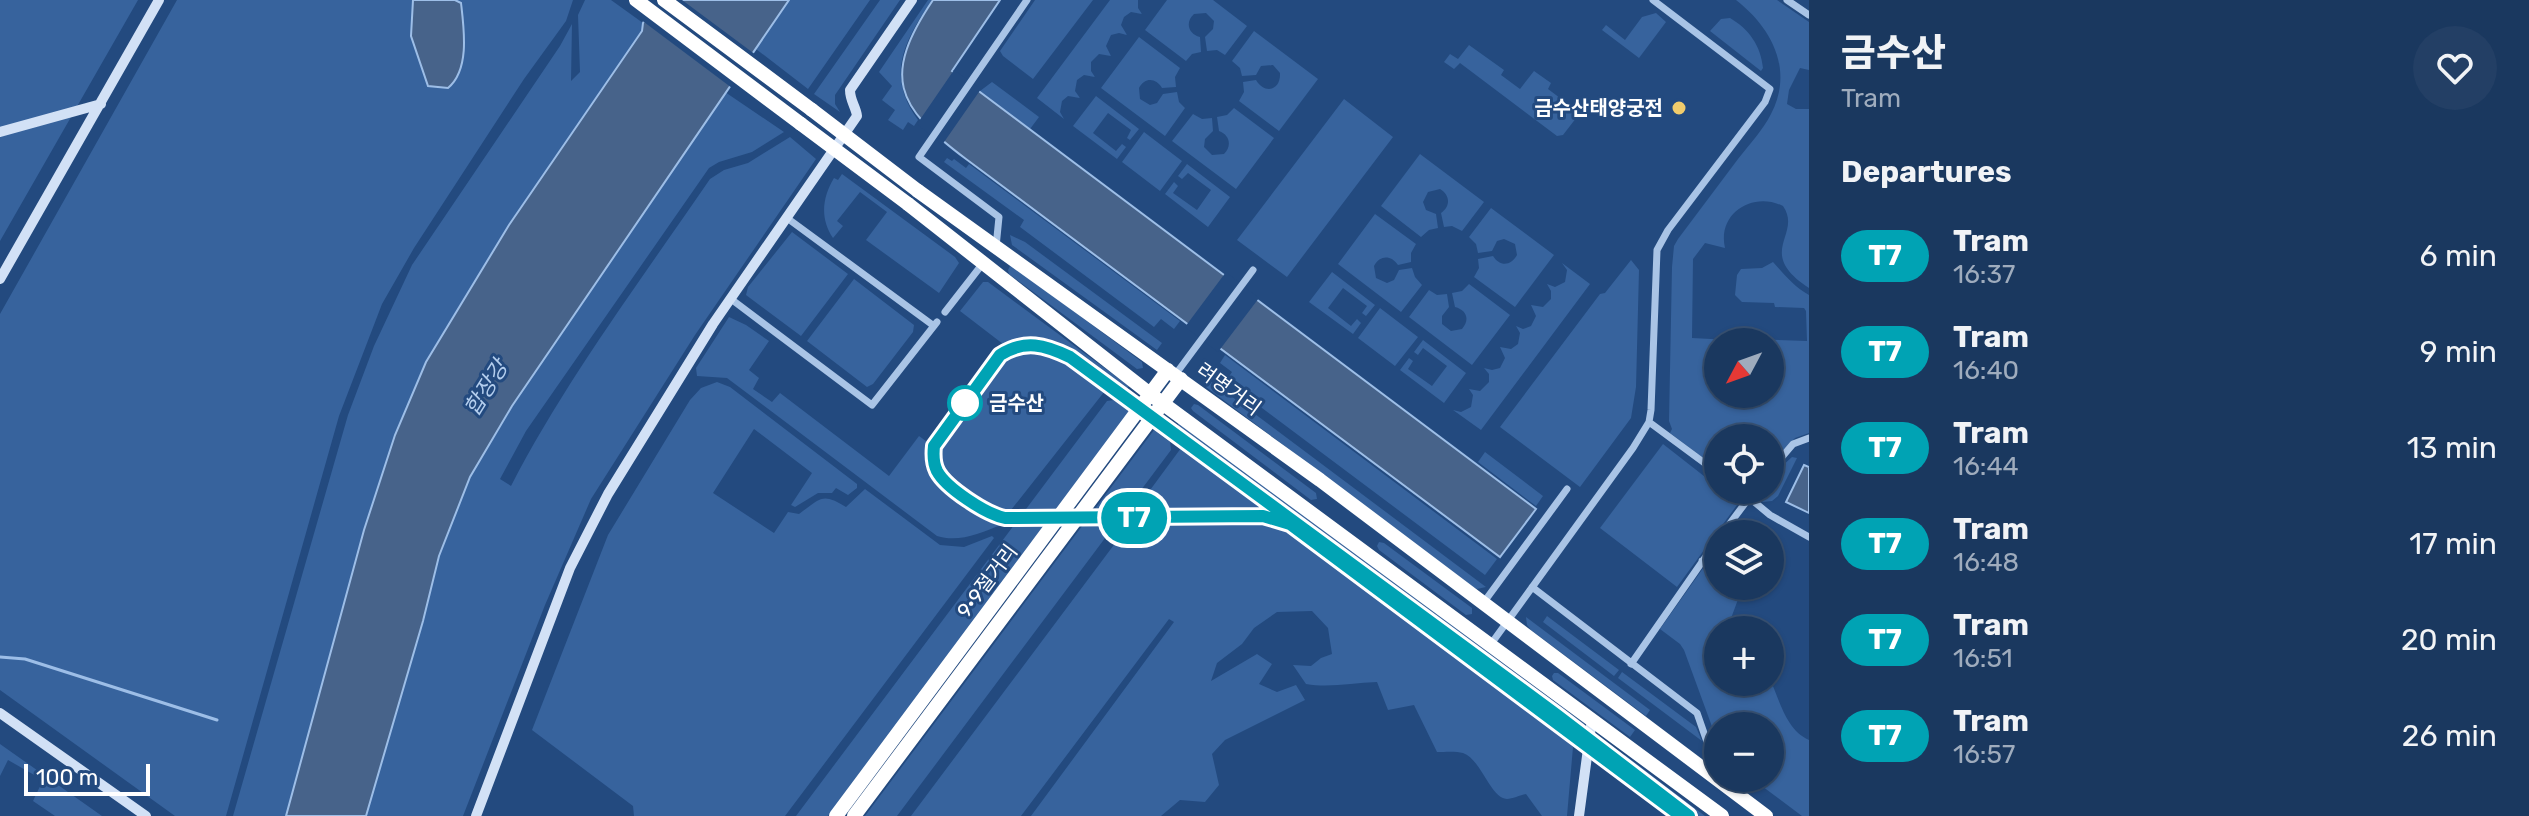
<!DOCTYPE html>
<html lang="en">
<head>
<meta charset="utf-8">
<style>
	body { margin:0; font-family:Rubik,"Noto Sans KR",sans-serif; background:#233f65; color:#f1f3f6; height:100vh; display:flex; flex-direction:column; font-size:30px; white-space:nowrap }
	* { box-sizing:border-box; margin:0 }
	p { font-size:26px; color:#9facbd }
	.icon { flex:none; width:44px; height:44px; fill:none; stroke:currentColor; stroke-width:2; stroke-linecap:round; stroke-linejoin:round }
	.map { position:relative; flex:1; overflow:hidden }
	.details { display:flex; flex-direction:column; background:#1a385f; width:720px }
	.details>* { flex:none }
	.badge { padding:0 16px; border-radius:26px; font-size:28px; line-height:52px }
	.needle { width:52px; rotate:229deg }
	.fabs { position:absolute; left:1704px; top:328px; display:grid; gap:16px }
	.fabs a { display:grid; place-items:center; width:80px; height:80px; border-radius:50%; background:#1a385f; box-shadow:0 2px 6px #0004,0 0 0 2px #385274; font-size:40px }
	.scale { position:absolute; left:24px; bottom:20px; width:126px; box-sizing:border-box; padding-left:8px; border:4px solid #fff; border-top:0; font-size:22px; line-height:28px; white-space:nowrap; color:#fff; -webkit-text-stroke:6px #234a7f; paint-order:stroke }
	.map>.badge { position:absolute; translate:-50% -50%; box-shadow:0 0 0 4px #fff }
	h2 { padding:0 32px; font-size:30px; line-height:72px }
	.round { display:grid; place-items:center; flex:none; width:84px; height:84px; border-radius:42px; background:#233f65 }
	.summary { display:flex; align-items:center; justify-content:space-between; height:136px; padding:0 32px }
	h1 { font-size:38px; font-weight:800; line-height:60px }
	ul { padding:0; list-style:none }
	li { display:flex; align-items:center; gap:24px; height:96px; padding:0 32px }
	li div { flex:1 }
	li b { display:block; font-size:30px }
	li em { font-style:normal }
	li .badge { min-width:88px; font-weight:700; text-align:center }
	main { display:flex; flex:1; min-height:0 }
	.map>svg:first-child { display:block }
</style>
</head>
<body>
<main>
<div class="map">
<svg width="1809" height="816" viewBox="0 0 1809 816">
	<rect width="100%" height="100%" fill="#234a7f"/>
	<!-- green -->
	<path fill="#37639d" d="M0,0H138L0,241Z
		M177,0H573L566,21L524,79L414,248L382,304L339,416L226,816H175L0,690V314Z
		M585,0H611L643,23L642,31L509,225L426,362L395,435L364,530L286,816H233L348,415L374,346L412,265L560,46L572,24L571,81L580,72L578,15Z
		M789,0H870L808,89L756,49Z
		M880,0H900L835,95V104L840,112L814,94Z
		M928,0H932C905,40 885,75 918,120L914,126L908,122L903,130L888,120L895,110L882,100L892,86L879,72Z
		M1035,0H1093L1033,79L1003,56L1000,51Z
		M1110,0H1138V8L1142,14L1131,12L1124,17L1121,25L1127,35L1119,33L1111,35L1106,46L1111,56L1099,54L1091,62V71L1095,77L1084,75L1077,80L1075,91L1080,98L1068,96L1062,101L1060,112L1064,119L1037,98Z
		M1167,0H1213L1247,26L1225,55L1217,50L1207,51L1205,37L1213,29L1214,21L1206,13L1194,14C1185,22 1188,34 1200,37L1201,52L1192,54L1186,61L1145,30Z
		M1736,0H1777L1809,22V70L1800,68L1789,90L1787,104L1796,109H1809V288C1754,252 1803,235 1783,206C1753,191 1717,213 1725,248L1705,243L1693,259L1692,338L1730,340L1718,342V394H1770V342H1755V339L1807,341L1806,311L1804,308L1775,307L1774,303L1742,302L1735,295L1737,275L1741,269L1762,268L1773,262C1785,275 1793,286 1809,295V433L1795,438L1770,466V438H1718V469L1670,433L1672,429L1669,421L1672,267L1674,246L1678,239C1698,212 1718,186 1738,159C1749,145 1763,130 1771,114C1794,70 1772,28 1736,0Z
		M1656,13L1666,22L1639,58L1602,30L1606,25L1625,40L1642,17Z
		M1730,18C1749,29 1761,46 1763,68L1761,71L1710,31L1721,19Z
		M1254,31L1318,79L1279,131L1239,101L1244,92L1243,82L1256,80C1265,95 1281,90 1280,73L1273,65L1261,66L1256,75L1242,76L1240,68L1232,61Z
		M1139,37L1180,68L1175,77L1176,87L1162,88C1156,78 1145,77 1139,88L1140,99L1150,105L1157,103L1163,94L1177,92L1179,102L1185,108L1165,136L1101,88Z
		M1469,45L1504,70L1501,75L1520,89L1534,71L1551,83L1548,89L1580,113L1563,135L1557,136L1460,63L1454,69L1444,62L1450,54L1458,59Z
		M992,82L1039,117L1030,129L980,91Z
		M725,92L784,132L752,152L719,162L709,168L526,431L500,479L511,486C565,381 643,277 710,179L724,170L748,163L790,137L816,159L695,335L591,499L545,605L463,816H366L423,621L439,556L470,477L512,406Z
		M1096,96L1139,129L1130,140L1127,138L1131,130L1108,113L1093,133L1116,151L1122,144L1126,147L1117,159L1073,126Z
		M1344,99L1393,137L1287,277L1237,240Z
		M1234,108L1274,138L1236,189L1172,141L1193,114L1202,119L1212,118L1213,131L1205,139L1204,147L1212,155L1224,154C1232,146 1230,135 1219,131L1217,117L1227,115Z
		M1144,132L1182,161L1160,191L1122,162Z
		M1420,154L1484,202L1462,231L1452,226L1444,227L1441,213C1451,206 1450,195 1440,189L1428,192L1423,202L1426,210L1436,214L1438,228L1429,230L1421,237L1381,206Z
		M947,158L952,161L954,159L966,168L969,164L1180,321L1174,329L1161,319L1154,327L1020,227L1024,220L944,162Z
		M1187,164L1230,197L1208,227L1165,194L1174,182L1178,186L1173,193L1197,210L1211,190L1188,173L1182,179L1178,176Z
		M842,174L955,257L959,263L939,293L866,240L887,212L860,192L837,221L843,226L833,238C820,219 822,198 834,178L838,180Z
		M1491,208L1554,255L1515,307L1474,277L1479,268L1478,259L1493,256C1500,267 1511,266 1517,255L1515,244L1504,239L1497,241L1492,251L1478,253L1476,244L1469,237Z
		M1375,214L1416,244L1411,253V262L1398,265C1391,255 1380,255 1374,266L1376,278L1387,283L1394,280L1399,270L1412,268L1415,277L1422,285L1401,312L1338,264Z
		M792,232L848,274L801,336L746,295L748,287Z
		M1010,235L1025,242L1162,343L1157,350L1012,245Z
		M1631,260L1639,270L1636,387L1631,418L1580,487L1500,427L1600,294L1605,293Z
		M1562,263L1590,284L1481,430L1453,410L1461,412L1471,407L1473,395L1469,389L1480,391L1489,382V374L1484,368L1492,370L1500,368L1505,358L1500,347L1511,349L1518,344L1520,333L1516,326L1523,329L1531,326L1536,316L1531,305L1543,307L1551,299V291L1547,284L1555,287L1565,282L1567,270Z
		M1010,266L1014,267L1142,362L1143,368L1137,369L1009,274L1008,270Z
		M1332,272L1375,305L1366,316L1362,313L1367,306L1343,288L1328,308L1351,326L1357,319L1361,323L1353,334L1309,302Z
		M854,279L914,325L913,332L873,384L867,387L807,341Z
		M983,282H988L1129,386L1124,392C1089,366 1050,327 1003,344L960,311Z
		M1469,284L1510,315L1472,365L1409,317L1429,290L1437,295L1447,294L1449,307L1442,316V324L1451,331L1462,329C1470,320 1467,310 1455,307L1452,293L1462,291Z
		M1380,308L1418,337L1395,366L1358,338Z
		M729,317L746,325L769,341L749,370L759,378L753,389L772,402L780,393L889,476L919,436L930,444C928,485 964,510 1000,521L1001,525C980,533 959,543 937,536L727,378L697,376L696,368Z
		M1423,340L1466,373L1444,403L1400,370L1409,358L1413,361L1408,369L1432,386L1447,366L1423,348L1418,355L1414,352Z
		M1028,351L1056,357L1075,369L1080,365L1108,387L1011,510L1003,516L949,478L941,466L940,448L993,375L1010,357Z
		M1225,355L1497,559L1485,575L1226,381L1232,372L1220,363Z
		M1211,381L1486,587L1477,589L1473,587L1206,387Z
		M717,382L730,387L857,484V488L848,495L836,488L832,493H818L795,507L791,505L812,473L754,429L713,493L774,533L788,512L799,514C821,498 822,492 846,507L865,489L940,545L964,547L992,536L994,538L785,816H634L633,806L532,730L608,535L690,400L701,388Z
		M1114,400L1130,412L828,816H796L1107,401Z
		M1194,404L1198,405L1316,493L1317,499L1311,500L1193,411L1191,408Z
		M1179,423L1585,724L1580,731L1174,430Z
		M1154,430L1170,442L1171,450L897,816H865Z
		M1184,444L1268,509L1269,514L1131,516Z
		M1663,444L1718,487V490C1725,490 1735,498 1737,505L1677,587L1600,528Z
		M1485,452L1543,496L1536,506L1478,462Z
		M1792,457L1797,458L1778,496L1772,501L1763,502L1755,496L1759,490H1770V477Z
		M1263,523L1282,529L1552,725L1573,747L1567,816H1542L1526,794C1520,795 1512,799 1507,799C1490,798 1482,760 1463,753C1456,751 1445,752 1437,752L1414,705L1388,710L1377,682C1352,683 1329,688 1306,684L1293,665L1311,666L1321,658L1332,654L1328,628L1312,611L1277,612L1254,628L1242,644L1217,663L1211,681L1257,654L1272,664L1259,684L1277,692L1296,685L1305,700L1225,740L1212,754L1219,785L1205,802L1180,800L1161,816H1031L1174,622L1169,619L1021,816H911L1128,526Z
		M1379,542L1384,543L1472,608V614L1466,615L1379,550L1377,546Z
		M1706,564L1718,566V586H1743L1730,621L1748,630H1718V682H1770V679C1780,701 1786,730 1809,740V816H1802L1751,778H1770V726H1718V743L1684,650L1680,644L1660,629Z
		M1547,616L1619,670L1614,676L1543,622Z
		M1526,617L1650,710L1646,716L1531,630L1527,625Z
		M1622,672L1696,727L1702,741L1618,678Z
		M1554,673H1558L1635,730L1630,737L1553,680L1552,676Z
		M0,744L102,816H55L33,801L43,780L8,760L0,776Z
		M1625,755L1705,816H1692L1620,762Z"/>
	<!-- water -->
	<path fill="#47638a" stroke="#9dbee7" stroke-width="2" d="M413,0H455L461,3C464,29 470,70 448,88L428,86L411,36Z
		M656,0H789L512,406L470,477L439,556L423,621L366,816H286L364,530L395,435L426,362L509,225L642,31L643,23Z
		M933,0H1000L952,71L1536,509L1500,557L966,159C895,106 882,76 933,0Z
		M1804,465L1809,467V513L1786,502Z"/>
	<!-- pier -->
	<path fill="#234a7f" d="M652,0H682L756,55L732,88L640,19Z
		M954,70L981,89L942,145L917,124Z
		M1226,272L1259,298L1218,352L1185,327Z"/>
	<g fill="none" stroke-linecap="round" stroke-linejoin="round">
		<!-- stream -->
		<path stroke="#9dbee7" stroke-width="3" d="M0,657L25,659L217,720"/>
		<!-- street -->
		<path stroke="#a9c4e6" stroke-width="7" d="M1787,0L1809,15
			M787,218L934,326
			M996,247L999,217L919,157L1027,0
			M731,299L872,405L937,322
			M945,312L984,262
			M1175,375L1253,270
			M1649,422L1718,473
			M1770,471L1793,444L1809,438
			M1740,490L1770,515L1809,537
			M1722,534L1755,490
			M1702,561L1718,562
			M1532,587L1697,713L1713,759L1710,774
			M1484,602L1567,489
			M1491,644L1633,448L1649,422L1651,410L1657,250L1668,230L1765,102L1770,89L1653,0
			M1631,664L1718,539"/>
		<!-- secondary -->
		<path stroke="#d2e1f6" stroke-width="10" d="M0,132L101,104
			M0,279L159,0
			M0,713L146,816
			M476,816L570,568L608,494L713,324L857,116C856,107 850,101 850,90L912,0
			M1579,816L1592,719"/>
		<!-- highway -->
		<path stroke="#fff" stroke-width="14" d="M636,0L801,124
			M664,0L812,110
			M918,191L1320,480L1766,816
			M908,204L1150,394L1722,816
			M836,816L1168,370
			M854,816L1181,379"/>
		<!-- tram -->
		<path stroke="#fff" stroke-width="2" d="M1681,816L1290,524L1263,516L1005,518C988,515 976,504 962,494C910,455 941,435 971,394C982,379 993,356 1011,348C1032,339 1051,348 1070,357L1557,715L1689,816"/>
		<!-- highway-bridge -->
		<path stroke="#fff" stroke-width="14" d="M812,110L918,191
			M801,124L908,204"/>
	</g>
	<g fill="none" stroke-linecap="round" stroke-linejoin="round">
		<!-- line casing -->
		<g stroke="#fff" stroke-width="18">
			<path id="line" d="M1681,816L1290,524L1263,516L1005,518C986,514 946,488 937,471C933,463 933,455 934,446L1000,355C1025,339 1045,345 1070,357L1557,715L1689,816"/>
		</g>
		<!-- line -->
		<use href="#line" stroke="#00a3b4" stroke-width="12"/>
	</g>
	<!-- markers -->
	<circle fill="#f1cc6c" stroke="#234a7f" stroke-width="3" cx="1679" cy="108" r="8"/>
	<circle fill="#fff" stroke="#00a3b4" stroke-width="4" cx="965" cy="403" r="16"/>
	<g text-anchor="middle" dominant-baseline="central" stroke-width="6" stroke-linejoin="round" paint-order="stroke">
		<!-- poi labels -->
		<g font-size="20" font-weight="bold" fill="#fff" stroke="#234a7f" text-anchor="end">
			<text x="1663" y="108">금수산태양궁전</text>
		</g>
		<!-- street labels -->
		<g font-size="20" fill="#fff" stroke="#234a7f">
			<text transform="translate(1229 389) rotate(36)">려명거리</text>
			<text transform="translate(987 581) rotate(-53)">9·9절거리</text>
		</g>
		<!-- stop labels -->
		<g font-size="20" font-weight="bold" fill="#fff" stroke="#234a7f" text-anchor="start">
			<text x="989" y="403">금수산</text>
		</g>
		<!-- water labels -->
		<g font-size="22" font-style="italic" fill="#b4ceee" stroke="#234a7f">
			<text transform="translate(486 388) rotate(-58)">합장강</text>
		</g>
	</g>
</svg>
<div class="fabs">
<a><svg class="needle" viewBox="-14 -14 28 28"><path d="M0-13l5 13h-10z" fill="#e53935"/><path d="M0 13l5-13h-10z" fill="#9facbd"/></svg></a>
<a><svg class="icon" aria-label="locate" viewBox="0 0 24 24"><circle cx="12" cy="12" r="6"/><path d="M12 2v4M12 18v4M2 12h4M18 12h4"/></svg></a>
<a><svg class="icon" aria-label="layers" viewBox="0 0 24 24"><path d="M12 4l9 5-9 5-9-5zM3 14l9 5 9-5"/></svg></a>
<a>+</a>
<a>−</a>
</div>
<div class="scale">100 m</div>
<b class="badge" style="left:1134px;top:518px;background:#00a3b4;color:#fff">T7</b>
</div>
<section class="details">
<div class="summary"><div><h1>금수산</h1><p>Tram</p></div><a class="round"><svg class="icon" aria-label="heart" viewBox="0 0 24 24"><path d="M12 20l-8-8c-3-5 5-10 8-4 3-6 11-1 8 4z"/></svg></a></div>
<h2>Departures</h2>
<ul>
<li><span class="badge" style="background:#00a3b4;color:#fff">T7</span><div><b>Tram</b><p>16:37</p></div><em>6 min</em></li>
<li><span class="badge" style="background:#00a3b4;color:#fff">T7</span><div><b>Tram</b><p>16:40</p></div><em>9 min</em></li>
<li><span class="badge" style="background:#00a3b4;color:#fff">T7</span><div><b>Tram</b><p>16:44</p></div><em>13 min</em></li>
<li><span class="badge" style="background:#00a3b4;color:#fff">T7</span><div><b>Tram</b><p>16:48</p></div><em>17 min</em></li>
<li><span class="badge" style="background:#00a3b4;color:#fff">T7</span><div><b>Tram</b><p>16:51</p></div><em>20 min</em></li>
<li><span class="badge" style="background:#00a3b4;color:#fff">T7</span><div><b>Tram</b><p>16:57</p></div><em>26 min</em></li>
</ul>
</section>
</main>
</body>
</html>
